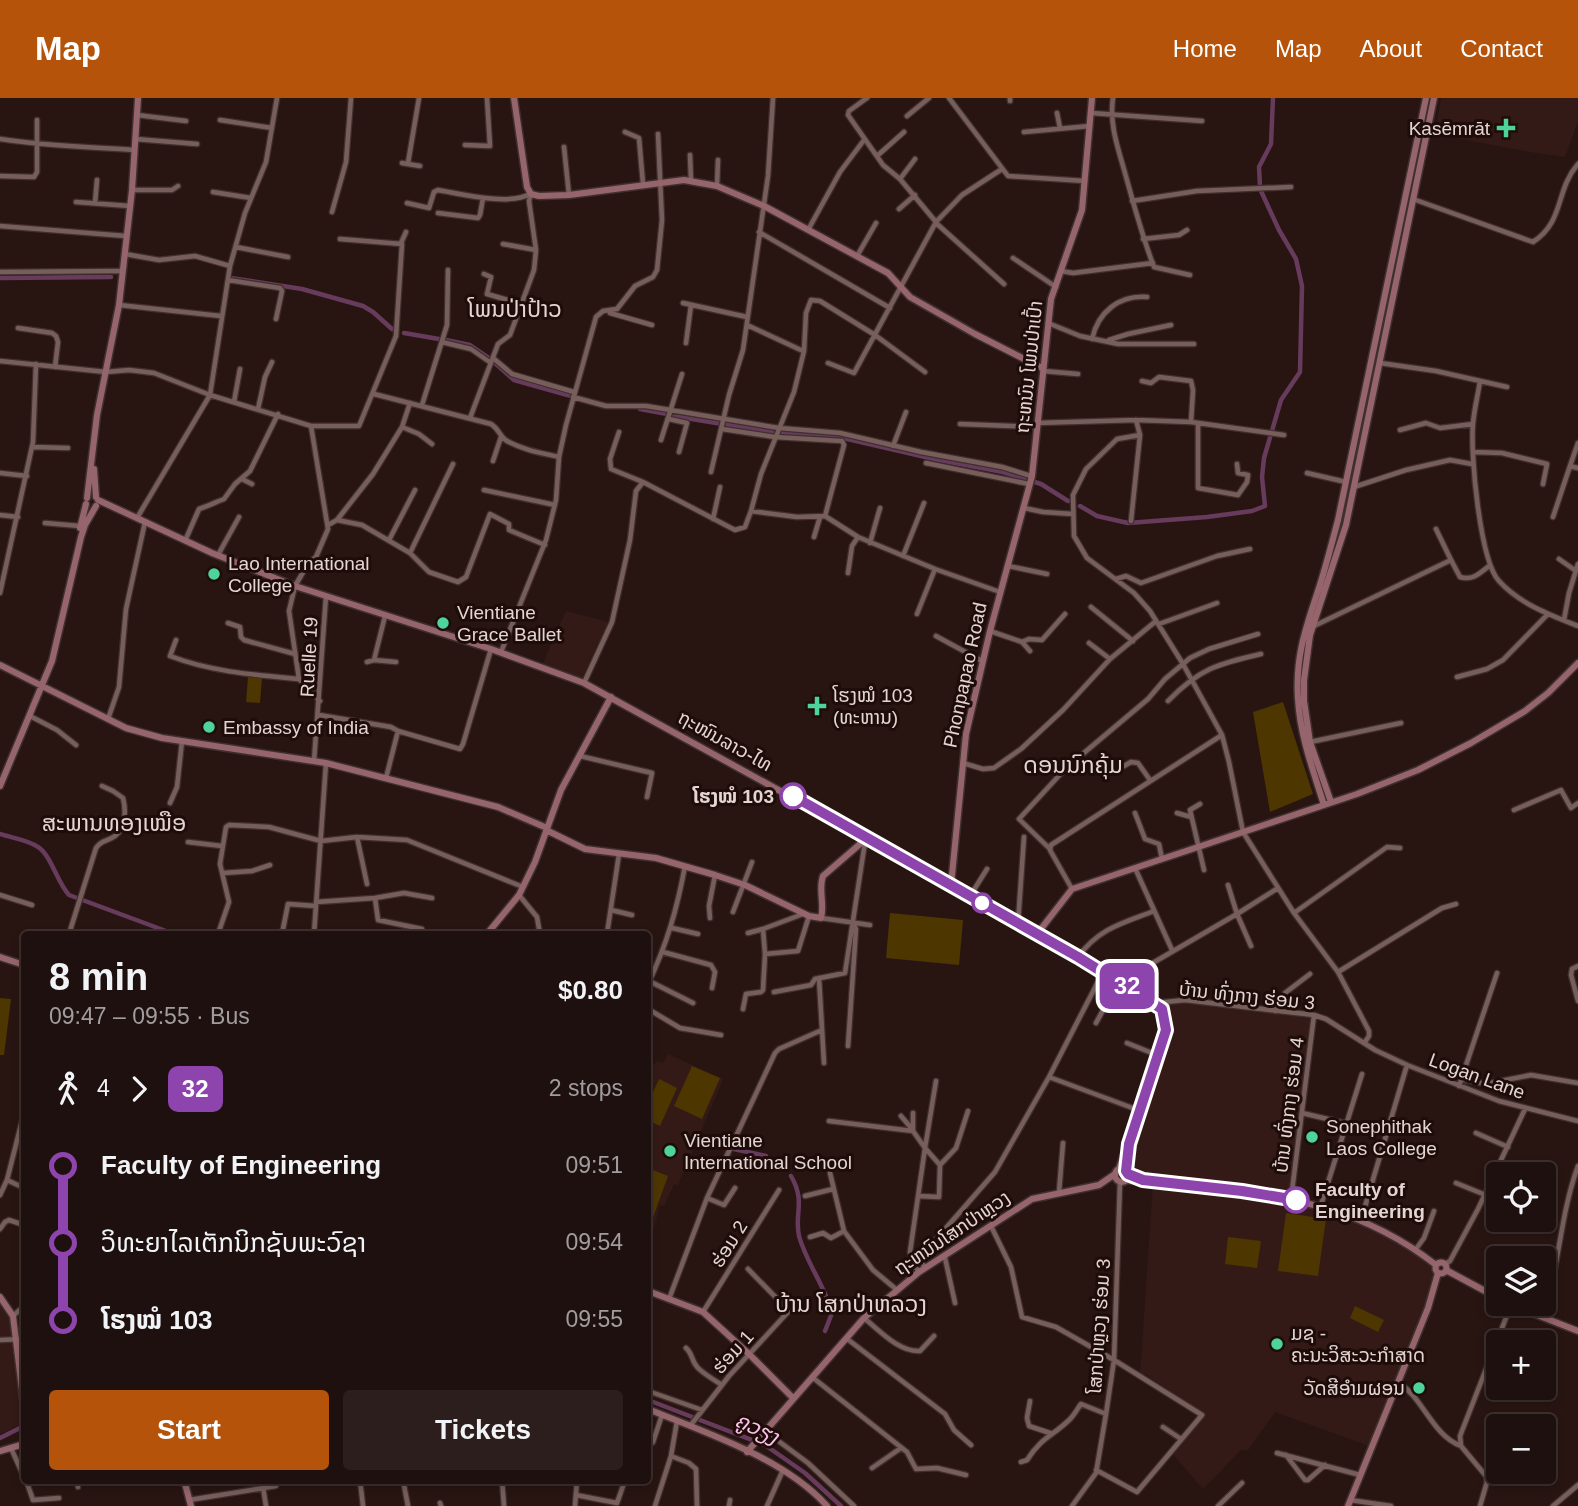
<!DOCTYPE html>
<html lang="en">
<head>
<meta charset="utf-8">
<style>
	body { margin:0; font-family:Helvetica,"Noto Sans Lao",sans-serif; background:#2b1e1c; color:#f1f3f6; height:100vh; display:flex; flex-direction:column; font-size:26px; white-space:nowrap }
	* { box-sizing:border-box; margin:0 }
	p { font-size:23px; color:#a19d9e }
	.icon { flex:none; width:38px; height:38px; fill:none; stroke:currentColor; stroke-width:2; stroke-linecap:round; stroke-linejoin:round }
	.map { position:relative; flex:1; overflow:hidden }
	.panel { position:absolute; left:21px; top:833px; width:630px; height:553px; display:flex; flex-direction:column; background:#1e100e; border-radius:7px; box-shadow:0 4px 10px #0003,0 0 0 2px #3c302e }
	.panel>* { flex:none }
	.badge { padding:0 14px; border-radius:10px; font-size:24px; line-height:46px }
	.controls { position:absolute; left:1486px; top:1064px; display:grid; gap:14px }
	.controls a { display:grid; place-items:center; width:70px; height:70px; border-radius:7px; background:#1e100e; box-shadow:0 4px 10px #0003,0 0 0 2px #3c302e; font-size:35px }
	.map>.badge { position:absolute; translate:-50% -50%; box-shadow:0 0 0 4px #fff }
	.legs { display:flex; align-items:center; gap:10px; height:77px; padding:0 28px; font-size:23px }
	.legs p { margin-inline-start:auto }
	.summary { display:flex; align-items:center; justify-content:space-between; height:119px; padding:0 28px }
	h1 { font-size:38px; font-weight:700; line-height:52px }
	.action { display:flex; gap:14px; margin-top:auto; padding:14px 28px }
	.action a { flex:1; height:80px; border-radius:7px; background:#b45309; color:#fff; font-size:28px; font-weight:700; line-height:80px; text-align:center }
	.action a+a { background:#2b1e1c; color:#f1f3f6 }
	ul { padding:0 28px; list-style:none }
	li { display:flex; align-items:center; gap:24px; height:77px; font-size:26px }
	li i { display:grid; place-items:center; width:10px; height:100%; margin:0 9px; background:currentColor }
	li i::after { content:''; width:18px; height:18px; margin:-9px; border:5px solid; border-radius:50%; background:#1e100e }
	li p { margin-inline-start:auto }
	li:first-child i { background:linear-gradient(#0000 50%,currentColor 0) }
	li:last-child i { background:linear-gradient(currentColor 50%,#0000 0) }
	header { display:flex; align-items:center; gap:42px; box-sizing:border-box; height:98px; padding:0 35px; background:#b45309; color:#fff }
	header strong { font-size:33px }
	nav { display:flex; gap:38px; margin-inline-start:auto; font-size:24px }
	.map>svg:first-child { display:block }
</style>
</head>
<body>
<header>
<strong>Map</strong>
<nav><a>Home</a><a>Map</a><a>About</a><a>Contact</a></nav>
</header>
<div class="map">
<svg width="1578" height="1408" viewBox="0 0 1578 1408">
	<rect width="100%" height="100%" fill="#281512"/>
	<!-- built -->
	<path fill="#341a16" d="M1441,0H1578V23L1565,59L1530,54L1435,36Z
		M566,513L608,524L582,580L543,565Z
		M1185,903L1313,918L1290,1099L1124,1078L1121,1072L1167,932L1158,906Z
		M668,956L723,981L678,1087L674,1086L664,1108L660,1107L648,1152V973L657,963L663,965Z
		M1153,1085L1242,1095L1341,1115L1414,1152L1434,1167L1436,1176L1429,1204L1369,1348L1275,1314L1248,1352H1241L1203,1391L1171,1354L1204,1316L1145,1276L1140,1278Z
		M0,1199L13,1218L23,1322L22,1326L0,1336Z"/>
	<!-- green -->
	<path fill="#4d3600" d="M248,579L262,580L260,605L246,604Z
		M1283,604L1313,696L1270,714L1253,614Z
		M890,815L963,822L959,867L886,860Z
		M0,900L11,901L4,957H0Z
		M692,968L720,980L702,1021L674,1008Z
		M659,981L677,990L660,1028L648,1022V1005Z
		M648,1070L668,1078L651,1125L648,1124Z
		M1286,1115L1326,1121L1318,1178L1278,1173Z
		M1228,1139L1261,1143L1257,1170L1225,1166Z
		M1355,1208L1384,1222L1378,1234L1350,1220Z"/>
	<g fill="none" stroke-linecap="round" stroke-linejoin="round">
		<!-- canal -->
		<path stroke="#673b5c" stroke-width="4.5" d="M1260,88L1259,69L1271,46L1273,0
			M0,180L111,179
			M231,180L302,191L363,208L373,214L392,231
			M404,235L439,241
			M446,242L470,247L489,260
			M495,265L514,282L571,298
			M640,311L667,316
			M673,318L772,334
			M778,335L843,340L934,361L1003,374L1041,386L1068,403
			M1080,408L1097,418L1128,425L1207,419L1252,413L1265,408L1262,379L1264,360L1281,302L1300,274L1302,188L1296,161L1279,132L1261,93
			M0,736C12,740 28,742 38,749C51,757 57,784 69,797L174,836
			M734,1051L766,1058
			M791,1078C806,1104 794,1115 799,1138C806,1164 825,1188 832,1215L825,1233
			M648,1302L765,1347L805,1375L841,1408
			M0,1340L24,1328"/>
		<!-- street casing -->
		<g stroke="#3f302f" stroke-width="7">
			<path id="street" d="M867,0L849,13L848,17L883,67L900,81L936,124
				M949,0L1008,78L1085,83
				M1113,0C1109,26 1118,50 1125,75C1134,107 1142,138 1154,169L1190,177
				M1010,3V0
				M1057,15L1060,30
				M1091,15L1202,23
				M137,17L186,23
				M907,18L929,0
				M220,22L272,30
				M625,34L639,40L643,86
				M1024,34L1090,28
				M0,41C45,48 89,49 134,52
				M135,41L197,46
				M465,47L490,48L487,0
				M564,49L569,97
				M690,57L691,82
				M877,58L904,34
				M402,65L420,68
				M408,65L419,0
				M0,78L34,79L37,74V22
				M900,81L915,61
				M717,88L718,62
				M132,92H172L178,88
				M213,94L251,100
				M1413,101L1533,144C1565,123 1555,92 1578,66
				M1132,103L1197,93L1291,89
				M76,104L130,108
				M95,105L97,82
				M407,105L429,110L434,94L438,92C462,96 508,108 530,96
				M899,111L915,97
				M332,114L346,64L351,0
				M438,115L478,120L480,117L483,100
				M936,125L1004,186
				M0,128L126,138
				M808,132L840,74L864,42
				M759,134L890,210
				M1143,141L1179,137L1187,132
				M401,145L406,134
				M503,146L536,152
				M236,149L288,159
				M125,156L159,162L195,158L230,168
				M857,158L876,125
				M1013,160L1056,189
				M1061,173L1073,175L1153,165
				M0,174L122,173
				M484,176L491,179L487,196L522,206
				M228,182L280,190L282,193L276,221
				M683,205L747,219
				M119,207L221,218
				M610,215L652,227
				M1048,225L1080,238L1118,246H1194
				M747,227L803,253
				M18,230L52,235L56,238L58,244L55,269
				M1092,241C1098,214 1119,197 1147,199
				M1109,242L1128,236L1171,227
				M442,244L471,251L491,265
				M686,245L691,207
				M493,260L512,276L574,294
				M0,263L106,274L129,272L154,275L210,297L311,328H359L396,238L402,146L340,141
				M828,265L854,275L936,124L962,97L1002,71
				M1380,265L1436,273L1507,289
				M1043,273L1078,276
				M1142,283L1151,285L1159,279L1191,283L1193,292L1191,324
				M1480,283C1478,297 1474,312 1473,326C1470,355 1480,463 1499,483C1520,506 1550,517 1578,528
				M374,296L491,326C499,331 500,339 507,343C523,352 542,355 559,359
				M573,299L606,308H646L779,330L840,335L921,354L1002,369L1031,378
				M234,304L240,271
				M422,307L447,227L448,172
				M258,311L265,279L272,264
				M470,320L498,246L510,237L534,172L536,152L529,103L531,96
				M669,321L687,325L679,354
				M1136,322L1140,337L1117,341L1086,371L1073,397L1074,438L1087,460L1134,495L1150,513L1183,566L1222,637L1229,664L1243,734L1294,815L1338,874L1442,810L1456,806
				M1037,325L1136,322L1191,324L1284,337
				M960,326L1037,329
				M1198,326V390L1238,397L1247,384L1248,377L1238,375L1237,366
				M311,328L328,431L316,459L309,464L295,488L289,513L299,581L320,603
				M402,329L419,336L432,346
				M722,331L775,339L842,343L844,347L825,418
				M1400,332L1426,325L1440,330L1473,326
				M619,334L610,361L611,371L643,384
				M661,342L682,276
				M893,348L906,314
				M32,349L68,350
				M1473,354L1502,355L1547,366L1543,386
				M493,363L501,339
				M926,365L1029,386
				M1570,368L1578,345
				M711,374L729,297L743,252L768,78L773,0
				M0,375L27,378
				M1307,375L1346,384
				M242,381L252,386
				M1354,389L1406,372L1450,362L1472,366
				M484,392L555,407
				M1024,410L1043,414L1073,416
				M751,413L761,376L794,294L804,253L806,215L811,202L820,203L875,237L925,274
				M0,417L18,419
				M1553,419L1570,368L1578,370
				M137,420L210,297L230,168L245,115L266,64L277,0
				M713,421L720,389
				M337,422L362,427L410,455L429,474L458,484L466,479L490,416L509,426V432L545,447
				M1131,423L1140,337
				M45,425L80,428
				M328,427L337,422L373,376L402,329L410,305
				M1436,431L1451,462
				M814,439L820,419
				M389,442L415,392
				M185,443L199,411C208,408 216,404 224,401L235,386L250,373L278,316
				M870,445L880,410
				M410,455L453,366
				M218,457L239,419
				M903,458L924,405
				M1559,461L1576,473
				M1008,468L1047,476
				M848,475L852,448L858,439
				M1116,481L1126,478L1141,485L1217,458L1250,451
				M0,495L33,344L36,266
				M1091,509L1133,543
				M917,516L935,471
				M1564,522L1569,495L1578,466
				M228,525L240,529L241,539L244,542L295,556
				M1159,526L1217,505
				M1314,528L1451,462L1460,479C1473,483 1480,475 1489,468
				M990,533L1022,544L1030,553
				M936,538L982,563
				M176,542L170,558C212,574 255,577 299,581
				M1022,544L1029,541L1042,542L1065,516
				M1089,545L1110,561
				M501,554L546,442L556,402L559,359L566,327L596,219L603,213L617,211L635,188L653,179L657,172L662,122L658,36
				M374,562L385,518
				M367,564L374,562L396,564
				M1457,579L1487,571L1503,562L1548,516
				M584,585L612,524L630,442L636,393L643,384L735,432L745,429L751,413L797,419L825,418L858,439L935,471L1000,494
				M1168,603C1200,570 1218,566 1261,556
				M319,617L391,629L398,633L460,651L463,646L491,551
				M30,618L57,632L76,647
				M108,621L119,589L126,511L145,424
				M1310,644L1401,625
				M580,658L652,675L647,699
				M314,663L326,498
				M963,665L983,671L994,670L1021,651L1063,612L1110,561L1156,523
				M1124,668L1131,664L1138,665L1150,682
				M386,680L398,633
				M170,705L177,689L182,643
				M1200,706L1190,712L1204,772
				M1514,712L1561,692L1571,710L1578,705
				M1135,715L1145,741L1159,746L1162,761
				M1177,715L1191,719
				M357,739L367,786
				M188,744L222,748
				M1049,750L1019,721L1066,670L1148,601L1165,581L1190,560L1209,551L1258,536
				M1135,770L1172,852
				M223,775L252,773L270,767
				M1228,787L1237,816L1278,790
				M1072,791L1050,752L1051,747L1222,637
				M0,797L32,807
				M519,797L537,819L540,836
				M970,798L987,771
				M375,800L404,795L432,800
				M316,804L375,800L378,822L422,831L423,836
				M611,812L632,817
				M733,814L752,764
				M1294,815L1387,749L1400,750
				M710,820L709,808L715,777
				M821,820L870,827
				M1018,825L1024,739
				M672,830L698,836
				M748,835L763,831
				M69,836L96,750C102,741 107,744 115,738C126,730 126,712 123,700L113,693L102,688
				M218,836L229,804L220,766L226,729L229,727L269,729L321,743L357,739L407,742L523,789
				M282,836L288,806L316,808
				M314,836L326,665
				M607,836L619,756
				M663,854L711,867L715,874L712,890
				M765,856L798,853L809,818
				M1078,859C1099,830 1123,825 1154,813
				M1578,868L1572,871L1571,877L1578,903
				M1338,874L1369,933V938L1365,944
				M819,880L824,965
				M649,883L693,905
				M1120,884L1237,816L1251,848
				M648,886C667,846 677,811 685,768
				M774,894L811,887L815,881L845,875L865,744
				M1156,905L1185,902L1314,917L1326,921L1375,952L1407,967L1499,1003L1578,1023
				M648,911L680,930L721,937
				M743,911L746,896L761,894L763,892L765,856L763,831L803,816
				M1275,913L1285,895L1310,876
				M1096,925L1119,883
				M1127,945L1157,957
				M848,948L856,831L853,825
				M1049,979L1138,1012
				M1462,981L1485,986L1531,977L1578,985
				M1459,988L1497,875
				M913,1015V1032
				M1302,1015L1387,1035
				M901,1018L913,1032
				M829,1023L913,1033L925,1050L910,1154L912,1164L919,1174
				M1476,1035L1508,1049
				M940,1067L956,1050L968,1013
				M830,1075L844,1133L873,1172L897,1192
				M7,1082L24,1090
				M1456,1085L1498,1102
				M1059,1094L1063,1045
				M0,1097L7,1082L24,1015
				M805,1098L833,1091
				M918,1098L939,1099L940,1067L925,1050L936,983
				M707,1100L724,1107L735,1090
				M1291,1101L1314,917
				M1321,1107L1362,976
				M1361,1122L1407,967
				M991,1128L1011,1169L1022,1219L1056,1229L1114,1262L1202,1317L1137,1394L1096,1372
				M0,1131L5,1124L9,1122L24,1127
				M810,1139L823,1135L831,1140L844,1133
				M1416,1151L1424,1140L1434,1113
				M945,1160L955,1205
				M1445,1166L1450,1163L1478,1111L1525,1011
				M925,1170L922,1165L925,1154L995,1074L1049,979L1103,874
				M669,1201L707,1100L775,955L779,951L822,932
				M703,1214L779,1092
				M13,1218L24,1208
				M864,1220C880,1233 899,1254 920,1253L934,1238
				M1543,1220C1559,1170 1560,1117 1578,1068
				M846,1240L945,1316L954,1332L971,1347
				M0,1242L24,1241
				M686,1250C693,1256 691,1263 698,1270C704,1276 714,1282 722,1287
				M812,1279L907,1354L916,1371L937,1370L966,1377
				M1398,1284C1424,1301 1432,1337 1461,1348
				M648,1293L702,1312
				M1030,1303L1027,1320L1029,1328L1050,1335
				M690,1328L729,1278L789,1213L748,1171
				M1163,1329L1181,1341
				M765,1333L808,1365L854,1408
				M648,1349L653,1344L662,1317
				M11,1350L24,1379
				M1277,1355L1360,1377
				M1286,1357L1305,1382H1308L1325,1367
				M671,1358L689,1365L696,1371L697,1408
				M1021,1364L1027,1362C1042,1339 1051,1339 1068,1323C1074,1318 1077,1311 1081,1306L1106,1316
				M872,1370L901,1350
				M26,1382L33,1402L59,1400
				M77,1382L78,1389
				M360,1382L363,1408
				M403,1382L408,1408
				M502,1382L504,1408
				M263,1389L266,1408
				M576,1397L617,1405L624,1385
				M189,1402L276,1388L277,1382
				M1350,1402L1391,1408
				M440,1405L441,1408
				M575,1408L577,1382
				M655,1408L671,1358L677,1323
				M729,1408L730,1402
				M767,1408L783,1372
				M1072,1408L1096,1375L1106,1316L1114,1262L1120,1084
				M1218,1408L1242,1385
				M1480,1408L1487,1384L1486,1378L1461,1348L1460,1338L1511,1207
				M1553,1408L1578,1387"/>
		</g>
		<!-- secondary casing -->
		<g stroke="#3f302f" stroke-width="9">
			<path id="secondary" d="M514,0L527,89L531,96L539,98L569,97L684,82L717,88L764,108L888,175L910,199L975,236L1042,270
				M94,371L96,399
				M87,400L97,317L119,207L132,92L138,0
				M98,402L212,455L295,488L491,551L584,585L951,787L1155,905C1164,913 1166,920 1166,932L1119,1071
				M80,430L86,406
				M0,567L126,630L162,640L326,665L498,709L547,730
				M0,688L52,563L81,439L85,427L96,408
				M1331,704L1310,644L1304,603V582L1310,537L1346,427L1434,0
				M1324,707C1313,672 1300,637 1298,601C1295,559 1306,529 1319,490C1326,468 1332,445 1338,422L1426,0
				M546,732L585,751L656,760L715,777L745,787L809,818L821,820C825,806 818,792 823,778L867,740
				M951,787L966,636L990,533L1032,378L1051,201L1082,112L1092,0
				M487,836L519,797L535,764L561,692L611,599
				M1037,836L1072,791L1357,696L1418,672L1471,645L1525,613L1548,595L1578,565
				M0,859L24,867
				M1115 1077a7 7 0 1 1 14 0a7 7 0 1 1-14 0Z
				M1126,1082C1153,1083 1180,1087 1206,1089C1294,1099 1364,1111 1436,1167
				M1435.5 1170a5.5 5.5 0 1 1 11 0a5.5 5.5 0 1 1-11 0Z
				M1446,1172L1498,1200
				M648,1193L703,1214L749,1256L793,1300
				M0,1199L13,1218L24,1308
				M1509,1206L1578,1233
				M648,1311C706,1335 784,1360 827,1408
				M0,1353L24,1346
				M747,1354L864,1220L919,1174L1032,1101L1099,1087L1115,1076
				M184,1382L191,1408
				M1348,1408L1428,1210L1438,1175"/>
		</g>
		<!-- street -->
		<use href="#street" stroke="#775e5a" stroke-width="4.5"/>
		<!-- secondary -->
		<use href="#secondary" stroke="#95656b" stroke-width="6"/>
	</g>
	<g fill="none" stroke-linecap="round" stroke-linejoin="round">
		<!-- line-1 casing -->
		<g stroke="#fff" stroke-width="16">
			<path id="line-1" d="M793,698L1078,859L1162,911L1166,932L1129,1046L1126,1073L1128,1076L1143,1082L1242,1093L1296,1102"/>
		</g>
		<!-- line-1 -->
		<use href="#line-1" stroke="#8e44ad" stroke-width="10"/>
	</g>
	<!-- markers -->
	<g fill="#4ed39a" stroke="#1e0c09" stroke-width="2.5">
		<path d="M1502.5 19.5h7v7h7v7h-7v7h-7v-7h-7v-7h7z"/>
		<circle cx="214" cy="476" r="7"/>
		<circle cx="443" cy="525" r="7"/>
		<path d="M813.5 597.5h7v7h7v7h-7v7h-7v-7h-7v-7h7z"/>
		<circle cx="209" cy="629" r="7"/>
		<circle cx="1312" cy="1039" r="7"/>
		<circle cx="670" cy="1053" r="7"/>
		<circle cx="1277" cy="1246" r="7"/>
		<circle cx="1419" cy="1290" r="7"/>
	</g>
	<g fill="#fff" stroke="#8e44ad" stroke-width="3.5">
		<circle cx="793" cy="698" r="12"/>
		<circle cx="982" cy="805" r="9"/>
		<circle cx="1296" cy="1102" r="12"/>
	</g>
	<g text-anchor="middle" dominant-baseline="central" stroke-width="6" stroke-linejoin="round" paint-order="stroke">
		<!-- poi labels -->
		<g font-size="19" fill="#e4d5d3" stroke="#1e0c09" text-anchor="start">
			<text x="1490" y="30" text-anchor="end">Kasēmrāt</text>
			<text x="228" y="465">Lao International<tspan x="228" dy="22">College</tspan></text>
			<text x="457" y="514">Vientiane<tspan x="457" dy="22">Grace Ballet</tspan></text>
			<text x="833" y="597">ໂຮງໝໍ 103<tspan x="833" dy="22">(ທະຫານ)</tspan></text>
			<text x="223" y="629">Embassy of India</text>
			<text x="1326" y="1028">Sonephithak<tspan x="1326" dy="22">Laos College</tspan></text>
			<text x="684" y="1042">Vientiane<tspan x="684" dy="22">International School</tspan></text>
			<text x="1291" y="1235">ມຊ -<tspan x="1291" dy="22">ຄະນະວິສະວະກຳສາດ</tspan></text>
			<text x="1405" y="1290" text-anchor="end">ວັດສີອຳມຜອນ</text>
		</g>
		<!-- street labels -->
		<g font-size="19" fill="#e4d5d3" stroke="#1e0c09">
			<text transform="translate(1029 269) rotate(-84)">ຖະຫນົນ ໂພນປ່າເປົ້າ</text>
			<text transform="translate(309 559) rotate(-87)">Ruelle 19</text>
			<text transform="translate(965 577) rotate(-78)">Phonpapao Road</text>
			<text transform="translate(725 643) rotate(29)">ຖະໜົນລາວ-ໄທ</text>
			<text transform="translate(1247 898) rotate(6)">ບ້ານ ທົ່ງກາງ ຮ່ອມ 3</text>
			<text transform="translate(1477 978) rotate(20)">Logan Lane</text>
			<text transform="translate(1289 1007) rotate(-83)">ບ້ານ ທົ່ງກາງ ຮ່ອມ 4</text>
			<text transform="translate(952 1135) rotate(-34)">ຖະຫນົນໂສກປ່າຫຼວງ</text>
			<text transform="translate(729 1146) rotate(-58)">ຮ່ອມ 2</text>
			<text transform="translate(1099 1228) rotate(-86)">ໂສກປ່າຫຼວງ ຮ່ອມ 3</text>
			<text transform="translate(733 1254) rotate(-48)">ຮ່ອມ 1</text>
		</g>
		<!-- stop labels -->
		<g font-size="19" font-weight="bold" fill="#e4d5d3" stroke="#1e0c09" text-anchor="end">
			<text x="774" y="698">ໂຮງໝໍ 103</text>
			<text x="1315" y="1091" text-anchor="start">Faculty of<tspan x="1315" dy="22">Engineering</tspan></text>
		</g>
		<!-- water labels -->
		<g font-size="21" font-style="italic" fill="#fdc2ec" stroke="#1e0c09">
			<text transform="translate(757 1330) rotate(26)">ຄູວຽງ</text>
		</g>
		<!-- quarter labels -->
		<g font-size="23" fill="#e4d5d3" stroke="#1e0c09">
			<text x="515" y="211">ໂພນປ່າປ້າວ</text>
			<text x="1073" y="667">ດອນນົກຄຸ້ມ</text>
			<text x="114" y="725">ສະພານທອງເໝືອ</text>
			<text x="851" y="1206">ບ້ານ ໂສກປ່າຫລວງ</text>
		</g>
	</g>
</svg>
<div class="controls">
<a><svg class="icon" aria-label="locate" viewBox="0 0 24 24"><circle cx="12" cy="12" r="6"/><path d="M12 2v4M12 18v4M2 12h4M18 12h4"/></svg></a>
<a><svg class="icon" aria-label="layers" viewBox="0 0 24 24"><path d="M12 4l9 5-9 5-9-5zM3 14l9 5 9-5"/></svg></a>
<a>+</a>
<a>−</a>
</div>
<b class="badge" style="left:1127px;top:888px;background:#8e44ad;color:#fff">32</b>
<section class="panel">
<div class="summary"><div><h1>8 min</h1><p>09:47 – 09:55 · Bus</p></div><b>$0.80</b></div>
<div class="legs"><svg class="icon" aria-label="walk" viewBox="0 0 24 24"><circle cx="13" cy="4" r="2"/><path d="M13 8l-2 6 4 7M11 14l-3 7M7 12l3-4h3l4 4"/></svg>4<svg class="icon" aria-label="forward" viewBox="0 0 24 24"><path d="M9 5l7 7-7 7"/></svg><b class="badge" style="background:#8e44ad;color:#fff">32</b><p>2 stops</p></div>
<ul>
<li><i style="color:#8e44ad"></i><b>Faculty of Engineering</b><p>09:51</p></li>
<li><i style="color:#8e44ad"></i><span>ວິທະຍາໄລເຕັກນິກຊັບພະວົຊາ</span><p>09:54</p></li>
<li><i style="color:#8e44ad"></i><b>ໂຮງໝໍ 103</b><p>09:55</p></li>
</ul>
<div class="action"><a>Start</a><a>Tickets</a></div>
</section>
</div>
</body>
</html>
